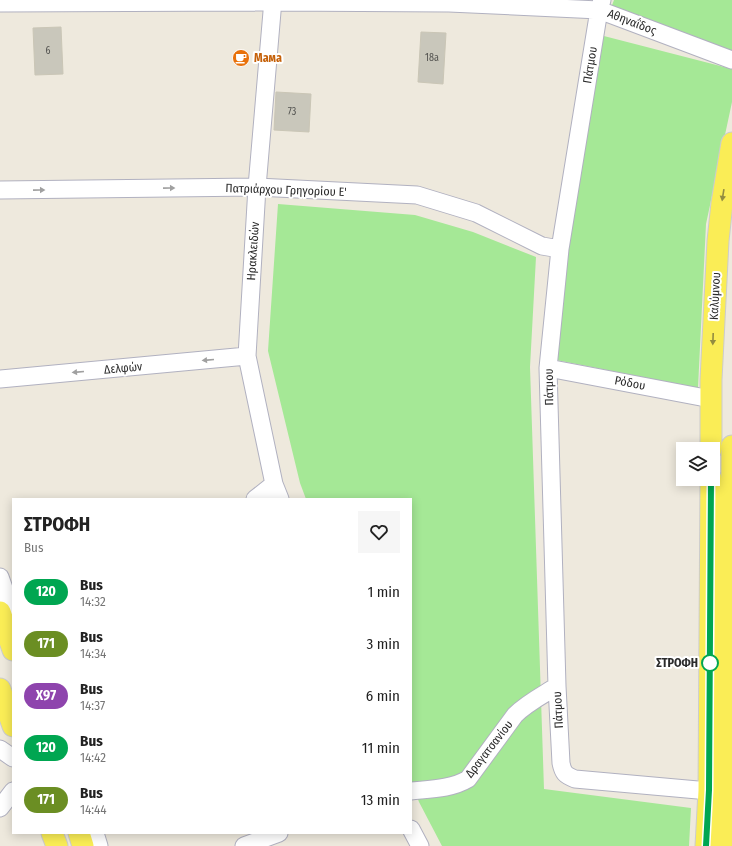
<!DOCTYPE html>
<html lang="en">
<head>
<meta charset="utf-8">
<style>
	body { margin:0; font-family:"Fira Sans Condensed",sans-serif; background:#f6f6f6; color:#222; height:100vh; display:flex; flex-direction:column; font-size:15px; white-space:nowrap }
	* { box-sizing:border-box; margin:0 }
	p { font-size:13px; color:#767676 }
	.icon { flex:none; width:22px; height:22px; fill:none; stroke:currentColor; stroke-width:2; stroke-linecap:round; stroke-linejoin:round }
	.map { position:relative; flex:1; overflow:hidden }
	.panel { position:absolute; left:12px; top:498px; width:400px; height:336px; display:flex; flex-direction:column; background:#fff; border-radius:0px; box-shadow:0 2px 10px #0003 }
	.panel>* { flex:none }
	.badge { padding:0 8px; border-radius:13px; font-size:14px; line-height:26px }
	.controls { position:absolute; left:676px; top:442px; display:grid; gap:8px }
	.controls a { display:grid; place-items:center; width:44px; height:44px; border-radius:0px; background:#fff; box-shadow:0 2px 10px #0003; font-size:20px }
	.map>.badge { position:absolute; translate:-50% -50%; box-shadow:0 0 0 2px #fff }
	.round { display:grid; place-items:center; flex:none; width:42px; height:42px; border-radius:0px; background:#f6f6f6 }
	.headline { display:flex; align-items:center; justify-content:space-between; height:68px; padding:0 12px }
	h1 { font-size:19px; font-weight:700; line-height:30px }
	ul { padding:0; list-style:none }
	li { display:flex; align-items:center; gap:12px; height:52px; padding:0 12px }
	li div { flex:1 }
	li b { display:block; font-size:15px }
	li em { font-style:normal }
	li .badge { min-width:44px; font-weight:700; text-align:center }
	.map>svg:first-child { display:block }
</style>
</head>
<body>
<div class="map">
<svg width="732" height="846" viewBox="0 0 732 846">
	<rect width="100%" height="100%" fill="#eee9dd"/>
	<!-- green -->
	<path fill="#a5e896" d="M614,0H732V54L611,8Z
		M600,35L732,69V102L706,224L698,388L556,360L564,246Z
		M278,204L415,215L473,232L536,257L530,367L544,789L691,808L689,846H442L419,802L411,781V499H306L300,483L268,351Z"/>
	<!-- building -->
	<path fill="#c9c7bb" stroke="#cac6b6" d="M61,27L63,74L35,75L33,28Z
		M421,32L446,33L443,84L418,82Z
		M276,92L311,94L309,132L274,130Z"/>
	<g fill="none" stroke-linecap="round" stroke-linejoin="round">
		<!-- minor casing -->
		<g stroke="#b1b1c0" stroke-width="19">
			<path id="minor" d="M273,0L257,187L247,356L274,484L280,499
				M602,0L599,10L560,249L548,368L557,686L561,763C563,773 565,775 575,779L709,791
				M0,3L273,2L449,3L599,10L732,60
				M0,190L257,187L417,195L476,213L542,246L560,249
				M548,368L711,399
				M0,379L247,356
				M255,499L274,484
				M0,577L13,614
				M0,749L13,758
				M411,791C431,789 451,789 468,779L515,715C527,703 543,695 557,686
				M0,808L13,791
				M411,829L420,846
				M95,833L99,846
				M244,846L279,833"/>
		</g>
		<!-- major casing -->
		<g stroke="#ccc" stroke-width="23">
			<path id="major" d="M711,449V380L718,241L722,203L732,143
				M0,612L13,650
				M0,689L13,726
				M52,833L57,846
				M79,833L83,846
				M706,846L709,791L711,479
				M726,846L730,794L732,446"/>
		</g>
		<!-- minor -->
		<use href="#minor" stroke="#fff" stroke-width="17"/>
		<!-- major -->
		<use href="#major" stroke="#faed56" stroke-width="21"/>
	</g>
	<!-- one-way arrows -->
	<defs><path id="oneway-solid" d="M-6-.8H1V-3.2L6.5 0L1 3.2V.8H-6Z"/></defs>
	<g fill="#a0a0a0">
		<use href="#oneway-solid" transform="translate(169 188) rotate(-1)"/>
		<use href="#oneway-solid" transform="translate(39 190) rotate(-1)"/>
		<use href="#oneway-solid" transform="translate(208 360) rotate(175)"/>
		<use href="#oneway-solid" transform="translate(78 372) rotate(175)"/>
	</g>
	<g fill="#928c40">
		<use href="#oneway-solid" transform="translate(723 195) rotate(99)"/>
		<use href="#oneway-solid" transform="translate(713 339) rotate(92)"/>
	</g>
	<g fill="none" stroke-linecap="round" stroke-linejoin="round">
		<!-- line casing -->
		<g stroke="#fff" stroke-width="9">
			<path id="line" d="M706,846L709,790L711,479"/>
		</g>
		<!-- line -->
		<use href="#line" stroke="#00a651" stroke-width="6"/>
	</g>
	<!-- icons -->
	<defs>
		<g id="cafe-disc" transform="scale(0.9)"><circle r="9.5" fill="#e8710a" stroke="#fff"/><path d="M-5.5-4.5H6V0H3Q3 3.5 0 3.5H-2.5Q-5.5 3.5-5.5 0ZM3-3.2v2h1.7v-2ZM-6 4.5H4V6H-6Z" fill="#fff"/></g>
	</defs>
	<g fill-rule="evenodd">
		<use href="#cafe-disc" x="241" y="58"/>
	</g>
	<!-- markers -->
	<circle fill="#fff" stroke="#00a651" stroke-width="2" cx="710" cy="663" r="8"/>
	<g text-anchor="middle" dominant-baseline="central" stroke-width="4" stroke-linejoin="round" paint-order="stroke">
		<!-- number labels -->
		<g font-size="10" fill="#52524f">
			<text x="48" y="51">6</text>
			<text x="432" y="58">18a</text>
			<text x="292" y="112">73</text>
		</g>
		<!-- street labels -->
		<g font-size="12" fill="#2b2b2b" stroke="#fff">
			<text transform="translate(632 22) rotate(21)">Αθηναΐδος</text>
			<text transform="translate(590 65) rotate(-81)">Πάτμου</text>
			<text transform="translate(286 190) rotate(2)">Πατριάρχου Γρηγορίου Ε'</text>
			<text transform="translate(253 251) rotate(-86)">Ηρακλειδών</text>
			<text transform="translate(715 296) rotate(-87)">Καλύμνου</text>
			<text transform="translate(123 368) rotate(-5)">Δελφών</text>
			<text transform="translate(630 383) rotate(11)">Ρόδου</text>
			<text transform="translate(549 387) rotate(-91)">Πάτμου</text>
			<text transform="translate(558 710) rotate(-93)">Πάτμου</text>
			<text transform="translate(489 749) rotate(-52)">Δραγατσανίου</text>
		</g>
		<!-- food labels -->
		<g font-size="12" font-weight="bold" fill="#c56008" stroke="#fff" text-anchor="start">
			<text x="254" y="58">Мама</text>
		</g>
		<!-- stop labels -->
		<g font-size="12" font-weight="bold" fill="#2b2b2b" stroke="#fff" text-anchor="end">
			<text x="698" y="663">ΣΤΡΟΦΗ</text>
		</g>
	</g>
</svg>
<div class="controls">
<a><svg class="icon" aria-label="layers" viewBox="0 0 24 24"><path d="M12 4l9 5-9 5-9-5zM3 14l9 5 9-5"/></svg></a>
</div>
<section class="panel">
<div class="headline"><div><h1>ΣΤΡΟΦΗ</h1><p>Bus</p></div><a class="round"><svg class="icon" aria-label="heart" viewBox="0 0 24 24"><path d="M12 20l-8-8c-3-5 5-10 8-4 3-6 11-1 8 4z"/></svg></a></div>
<ul>
<li><span class="badge" style="background:#00a651;color:#fff">120</span><div><b>Bus</b><p>14:32</p></div><em>1 min</em></li>
<li><span class="badge" style="background:#6b8e23;color:#fff">171</span><div><b>Bus</b><p>14:34</p></div><em>3 min</em></li>
<li><span class="badge" style="background:#8e44ad;color:#fff">X97</span><div><b>Bus</b><p>14:37</p></div><em>6 min</em></li>
<li><span class="badge" style="background:#00a651;color:#fff">120</span><div><b>Bus</b><p>14:42</p></div><em>11 min</em></li>
<li><span class="badge" style="background:#6b8e23;color:#fff">171</span><div><b>Bus</b><p>14:44</p></div><em>13 min</em></li>
</ul>
</section>
</div>
</body>
</html>
